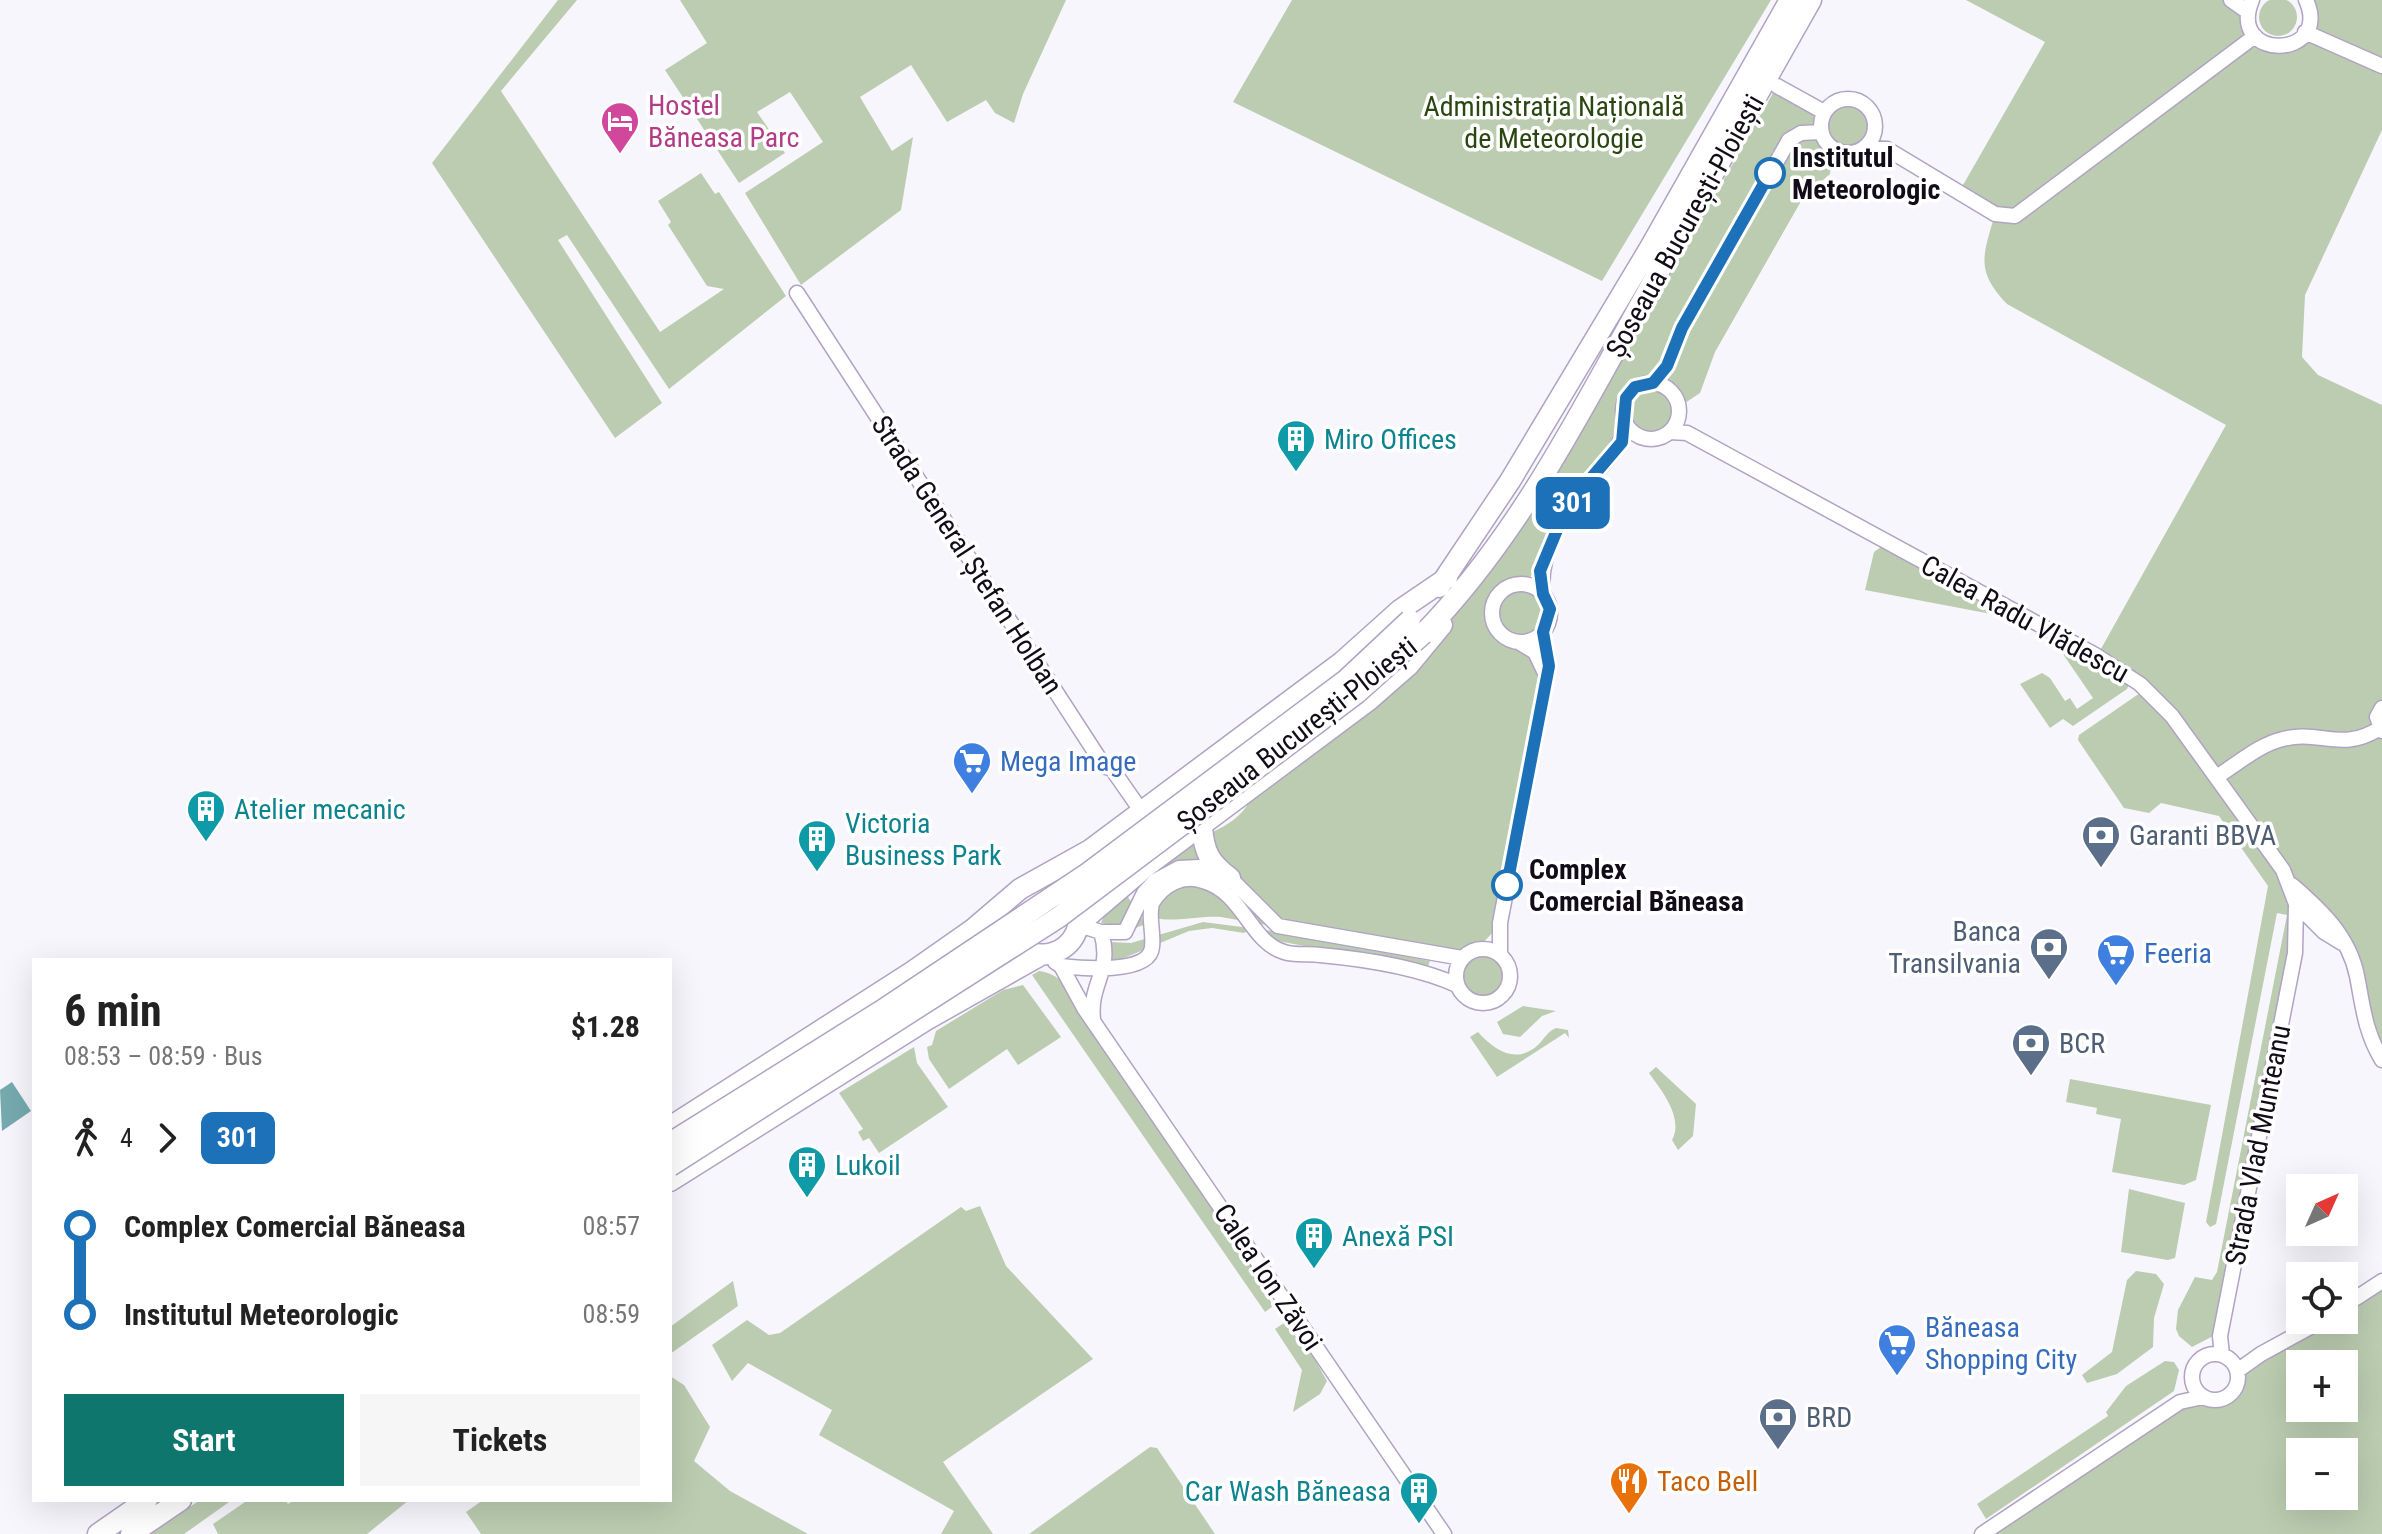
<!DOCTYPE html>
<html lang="en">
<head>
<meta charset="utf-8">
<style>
	body { margin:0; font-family:"Roboto Condensed",sans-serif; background:#f6f6f6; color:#222; height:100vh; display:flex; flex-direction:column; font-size:30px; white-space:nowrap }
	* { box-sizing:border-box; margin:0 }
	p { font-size:26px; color:#767676 }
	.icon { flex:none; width:44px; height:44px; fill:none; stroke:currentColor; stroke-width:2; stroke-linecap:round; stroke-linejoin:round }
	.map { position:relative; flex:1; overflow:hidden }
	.panel { position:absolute; left:32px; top:958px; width:640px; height:544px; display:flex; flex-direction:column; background:#fff; border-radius:0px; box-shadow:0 8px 32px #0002 }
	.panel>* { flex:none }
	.badge { padding:0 16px; border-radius:12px; font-size:28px; line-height:52px }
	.needle { width:52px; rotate:45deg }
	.fabs { position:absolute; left:2286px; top:1174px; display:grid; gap:16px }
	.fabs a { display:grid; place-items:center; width:72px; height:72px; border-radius:0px; background:#fff; box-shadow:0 8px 32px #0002; font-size:40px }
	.map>.badge { position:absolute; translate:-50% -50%; box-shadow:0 0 0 4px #fff }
	.legs { display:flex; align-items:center; gap:12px; height:88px; padding:0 32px; font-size:26px }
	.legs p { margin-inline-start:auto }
	.summary { display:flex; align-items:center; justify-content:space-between; height:136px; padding:0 32px }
	h1 { font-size:44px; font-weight:700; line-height:60px }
	.cta { display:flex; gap:16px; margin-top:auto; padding:16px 32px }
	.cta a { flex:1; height:92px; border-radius:0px; background:#0f766e; color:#fff; font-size:32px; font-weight:700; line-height:92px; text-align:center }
	.cta a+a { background:#f6f6f6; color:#222 }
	ul { padding:0 32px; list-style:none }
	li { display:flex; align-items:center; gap:28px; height:88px; font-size:30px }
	li i { display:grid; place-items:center; width:12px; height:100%; margin:0 10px; background:currentColor }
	li i::after { content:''; width:20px; height:20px; margin:-10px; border:6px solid; border-radius:50%; background:#fff }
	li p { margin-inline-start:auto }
	li:first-child i { background:linear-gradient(#0000 50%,currentColor 0) }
	li:last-child i { background:linear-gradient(currentColor 50%,#0000 0) }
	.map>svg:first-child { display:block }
</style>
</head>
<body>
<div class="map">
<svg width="2382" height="1534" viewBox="0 0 2382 1534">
	<rect width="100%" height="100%" fill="#f8f6fd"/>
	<!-- green -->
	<path fill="#bbccb0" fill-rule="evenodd" d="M2259 17a19 19 0 1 1 38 0a19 19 0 1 1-38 0Z
		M558,0H577L501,91L660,332L724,289L707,286L668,225L671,222L658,201L701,173L715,194L719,192L786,296L669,389L567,235L558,240L662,403L615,438L432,163Z
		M680,0H1066L1023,94L1014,123L995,113L986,100L947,122L911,65L860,97L892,151L913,137L901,210L801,285L745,193L823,142L790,92L757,112L785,153L739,183L665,70L707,43Z
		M1292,0H1771L1602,281L1233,102Z
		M1966,0H2252L2249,5L2264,44L2305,32L2306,0H2382V130L2305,295L2302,357L2318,375L2382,405V1060L2352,959L2292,885L2172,716L2097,656L2226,425L2007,304C1975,270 1983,256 1995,214L1959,192L2045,42Z
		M1777,86L1828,108L1843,99L1861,102L1874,117L1873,137L1857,152L1833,149L1830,174L1804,196L1715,352L1700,393L1679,407C1663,374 1624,373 1623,413L1631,431L1587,483L1540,571L1503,590L1492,607L1495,627L1506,638L1520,643L1547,679L1500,923C1477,953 1470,954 1434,955L1221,917C1182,914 1128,940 1137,874C1148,866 1160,854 1173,848C1204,833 1247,827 1254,787L1409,665L1678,260Z
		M1629 411a22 22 0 1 1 44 0a22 22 0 1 1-44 0Z
		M1881,547L2007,617L1865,590L1874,552Z
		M1497 613a24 24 0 1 1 48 0a24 24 0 1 1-48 0Z
		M2055,637L2130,682L2127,689L2073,726L2063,719L2050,728L2020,684L2042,673L2050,678L2065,701L2070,698L2077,709L2093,698L2063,654L2049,646L2048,641Z
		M2140,693L2171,724L2287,884L2292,906L2291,936L2215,1335L2192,1347L2179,1336L2176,1329L2178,1310L2195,1277L2212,1280L2217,1272L2287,915L2277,913L2216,1224L2210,1227L2206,1222L2268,886L2219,816L2161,803L2149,813L2124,808L2078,740L2079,735Z
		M1126,894L1146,924L1133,929L1101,923L1105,914Z
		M1203,922L1250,928L1244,933L1212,928L1189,931L1112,963L1110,942L1131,943Z
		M1266,930L1430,961L1427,969L1256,937Z
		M1462 976a21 21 0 1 1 42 0a21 21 0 1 1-42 0Z
		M1039,971C1062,974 1068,989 1076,1009L1255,1272L1273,1306L1265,1312L1032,975Z
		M1023,985L1061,1037L1018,1065L1007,1049L949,1089L929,1059L927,1047L932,1045L936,1031L1003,990Z
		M1523,1006L1556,1011L1542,1016L1520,1037L1503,1034L1497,1022Z
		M1556,1028L1568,1030L1569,1038L1565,1033L1497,1077L1470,1037L1478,1032C1494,1050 1516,1065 1538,1045C1545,1038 1547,1032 1556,1028Z
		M914,1047L917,1063L948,1107L879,1153L869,1138L863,1141L858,1132L863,1129L839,1093Z
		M1656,1067L1696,1104L1693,1136L1678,1150L1672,1140C1684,1118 1662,1091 1649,1073Z
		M2070,1079L2211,1105L2196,1180L2184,1185L2112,1172L2121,1119L2096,1114L2097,1108L2066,1102Z
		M2129,1189L2185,1203L2175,1258L2168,1260L2121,1252Z
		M980,1206L1006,1266L1093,1359L943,1462L993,1534H941L954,1511L819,1435L832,1410L748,1363L732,1381L712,1345L747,1320L769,1335L780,1333L961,1207L966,1211Z
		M2136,1271L2156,1274L2164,1284L2154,1318L2153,1347L2117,1374L2087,1383L2082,1375L2112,1352L2127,1280Z
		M733,1281L738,1306L670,1354V1327Z
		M2382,1281V1534H1982L2196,1391L2211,1400L2228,1396L2237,1378L2234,1364L2323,1320H2344V1306ZM2300,1364H2344V1408H2300ZM2300,1452H2344V1496H2300Z
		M1284,1323L1313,1356L1327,1381L1320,1394L1293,1412L1302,1370L1275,1329Z
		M2165,1361L2174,1362L2179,1370L2174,1391L1986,1519L1977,1504L2108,1416L2106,1412L2126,1386Z
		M670,1376L684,1385L710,1427L694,1461L730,1491L808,1534H481L466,1512L483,1500H670Z
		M1150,1447L1157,1448L1215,1534H1029Z
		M200,1500H232L184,1534H150Z
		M248,1500H285L288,1504L294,1500H409L367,1534H218L213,1524Z"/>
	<!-- water -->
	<path fill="#75aaaf" d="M12,1082L31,1111L2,1131L0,1090Z"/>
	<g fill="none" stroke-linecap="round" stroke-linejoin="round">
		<!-- minor casing -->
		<g stroke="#b0a3c3" stroke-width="17">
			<path id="minor" d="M2231,0L2248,12
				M2252,0C2226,62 2333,60 2306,0
				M2305,32L2382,66
				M1777,86L1824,112
				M1821 126a27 27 0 1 1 54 0a27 27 0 1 1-54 0Z
				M1865,148L1887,149L1995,214L2015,216L2255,36
				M797,293L1104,766L1112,769L1142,812
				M1623 411a28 28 0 1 1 56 0a28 28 0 1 1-56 0Z
				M1653,383L1667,366L1682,328L1789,140L1801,133L1821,132
				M1670,432L1687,433L2097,656L2140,684L2172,716L2283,870L2296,904L2295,953L2220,1336L2222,1355
				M1492 613a29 29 0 1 1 58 0a29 29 0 1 1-58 0Z
				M1543,594C1538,554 1563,512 1589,481C1605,462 1621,448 1626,424
				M1520,643L1535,652L1546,675
				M2382,708L2377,717L2382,731
				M2218,776C2237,764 2260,744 2283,739C2319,729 2342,753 2380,728
				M2292,885C2321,910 2349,936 2357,976C2363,1007 2365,1032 2382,1060
				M2296,904L2324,932L2342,943
				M1079,925L1101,932H1125L1144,893L1155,881L1179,868L1199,867L1230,878L1278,926L1462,958
				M1456 976a27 27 0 1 1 54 0a27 27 0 1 1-54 0Z
				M1500,955V923L1549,666L1543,632
				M1055,962L1061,966C1079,968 1150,975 1152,947C1154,932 1148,918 1152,903C1163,885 1182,874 1203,881C1243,892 1250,942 1284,952C1295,956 1309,953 1320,955C1364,959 1417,967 1457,985
				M1061,966L1084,1008L1444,1534
				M1093,1019C1089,983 1113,971 1101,932
				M2344,1306L2382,1281
				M2192 1377a23 23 0 1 1 46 0a23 23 0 1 1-46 0Z
				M2237,1371L2261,1354L2323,1320
				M1982,1534L2180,1402L2203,1397"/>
		</g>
		<!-- highway casing -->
		<g stroke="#b0a3c3" stroke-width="23">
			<path id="highway" d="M1439,587L1510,481L1651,246L1790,0
				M1423,634C1515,540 1576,421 1639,307C1696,204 1753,102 1811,0
				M1202,827C1204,853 1210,863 1230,878
				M1080,923L1148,865L1369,700L1409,665L1442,625
				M1030,953C1058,960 1081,941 1079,913
				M670,1127L912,972L972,930L1020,889L1090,850L1342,662L1400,610L1447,578
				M670,1181L926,1020L1041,955
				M98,1534L147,1500
				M131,1534L181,1500"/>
		</g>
		<!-- minor -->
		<use href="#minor" stroke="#fff" stroke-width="14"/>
		<!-- highway -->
		<use href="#highway" stroke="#fff" stroke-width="20"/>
		<!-- highway-bridge casing -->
		<g stroke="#b0a3c3" stroke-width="23" stroke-linecap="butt">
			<path id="highway-bridge" d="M670,1143L881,1011L1088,873L1346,680L1410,620
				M670,1166L1059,917L1357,693L1423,634"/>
		</g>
		<!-- highway-bridge -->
		<use href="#highway-bridge" stroke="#fff" stroke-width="20"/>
	</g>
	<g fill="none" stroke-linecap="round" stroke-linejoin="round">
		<!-- line-1 casing -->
		<g stroke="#fff" stroke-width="18">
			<path id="line-1" d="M1507,885L1549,666L1543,632L1550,609L1543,594L1540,571L1557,530L1587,483L1622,442L1626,398L1635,387L1653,383L1667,366L1682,328L1770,173"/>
		</g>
		<!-- line-1 -->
		<use href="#line-1" stroke="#1d71b8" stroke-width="12"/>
	</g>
	<!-- icons -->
	<defs>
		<g id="hotel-pin" transform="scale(2)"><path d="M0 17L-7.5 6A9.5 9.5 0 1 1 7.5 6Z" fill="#d1479c" stroke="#fff"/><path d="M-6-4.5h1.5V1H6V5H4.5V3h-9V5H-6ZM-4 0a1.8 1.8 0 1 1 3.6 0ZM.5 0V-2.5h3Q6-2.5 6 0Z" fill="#fff"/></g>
		<g id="building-pin" transform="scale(2)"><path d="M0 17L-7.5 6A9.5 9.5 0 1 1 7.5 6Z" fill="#0f9aa8" stroke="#fff"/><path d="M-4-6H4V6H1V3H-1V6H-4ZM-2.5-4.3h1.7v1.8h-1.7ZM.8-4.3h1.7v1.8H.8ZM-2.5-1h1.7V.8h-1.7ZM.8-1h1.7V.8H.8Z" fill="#fff"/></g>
		<g id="supermarket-pin" transform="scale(2)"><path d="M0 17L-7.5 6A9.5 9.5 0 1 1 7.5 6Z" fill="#3f7fe0" stroke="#fff"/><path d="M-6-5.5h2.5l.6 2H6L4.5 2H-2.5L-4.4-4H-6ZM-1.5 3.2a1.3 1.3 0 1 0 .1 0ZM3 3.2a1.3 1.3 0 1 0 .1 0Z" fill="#fff"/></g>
		<g id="bank-pin" transform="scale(2)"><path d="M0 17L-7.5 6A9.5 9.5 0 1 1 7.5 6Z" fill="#5c6f8a" stroke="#fff"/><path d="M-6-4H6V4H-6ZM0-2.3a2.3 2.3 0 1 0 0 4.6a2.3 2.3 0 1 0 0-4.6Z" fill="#fff"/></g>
		<g id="restaurant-pin" transform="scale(2)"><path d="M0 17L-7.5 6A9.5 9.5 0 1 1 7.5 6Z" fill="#e8710a" stroke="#fff"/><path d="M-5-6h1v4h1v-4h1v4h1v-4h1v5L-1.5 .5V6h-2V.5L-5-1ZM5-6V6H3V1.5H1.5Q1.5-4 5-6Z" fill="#fff"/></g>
	</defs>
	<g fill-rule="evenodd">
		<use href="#hotel-pin" x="620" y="121"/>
		<use href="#building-pin" x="1296" y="439"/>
		<use href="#supermarket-pin" x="972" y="761"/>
		<use href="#building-pin" x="206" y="809"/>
		<use href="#bank-pin" x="2101" y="835"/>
		<use href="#building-pin" x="817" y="839"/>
		<use href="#bank-pin" x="2049" y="947"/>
		<use href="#supermarket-pin" x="2116" y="953"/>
		<use href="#bank-pin" x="2031" y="1043"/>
		<use href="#building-pin" x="807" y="1165"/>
		<use href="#building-pin" x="1314" y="1236"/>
		<use href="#supermarket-pin" x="1897" y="1343"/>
		<use href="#bank-pin" x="1778" y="1417"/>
		<use href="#restaurant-pin" x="1629" y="1481"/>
		<use href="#building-pin" x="1419" y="1491"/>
	</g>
	<!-- markers -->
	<g fill="#fff" stroke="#1d71b8" stroke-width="4">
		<circle cx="1770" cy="173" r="14"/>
		<circle cx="1507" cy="885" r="14"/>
	</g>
	<g text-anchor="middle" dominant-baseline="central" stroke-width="7" stroke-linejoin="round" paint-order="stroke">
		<!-- hotel labels -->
		<g font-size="28" fill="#b23c85" stroke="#fff" text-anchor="start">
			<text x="648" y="105">Hostel<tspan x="648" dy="32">Băneasa Parc</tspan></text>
		</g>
		<!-- park labels -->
		<g font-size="28" fill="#2a4712" stroke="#fff">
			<text x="1554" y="106">Administrația Națională<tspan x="1554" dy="32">de Meteorologie</tspan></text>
		</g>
		<!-- stop labels -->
		<g font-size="28" font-weight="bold" fill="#110c17" stroke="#fff" text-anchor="start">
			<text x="1792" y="157">Institutul<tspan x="1792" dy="32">Meteorologic</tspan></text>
			<text x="1529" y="869">Complex<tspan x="1529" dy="32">Comercial Băneasa</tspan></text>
		</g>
		<!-- street labels -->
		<g font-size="28" fill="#110c17" stroke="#fff">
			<text transform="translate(1685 226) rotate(-61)">Șoseaua București-Ploiești</text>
			<text transform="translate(967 555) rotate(57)">Strada General Ștefan Holban</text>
			<text transform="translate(2025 619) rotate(29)">Calea Radu Vlădescu</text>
			<text transform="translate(1297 734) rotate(-38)">Șoseaua București-Ploiești</text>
			<text transform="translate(2258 1145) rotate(-79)">Strada Vlad Munteanu</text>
			<text transform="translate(1268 1277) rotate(56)">Calea Ion Zăvoi</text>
		</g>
		<!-- culture labels -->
		<g font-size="28" fill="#0d838f" stroke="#fff" text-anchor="start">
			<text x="1324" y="439">Miro Offices</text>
			<text x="234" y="809">Atelier mecanic</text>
			<text x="845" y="823">Victoria<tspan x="845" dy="32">Business Park</tspan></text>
			<text x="835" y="1165">Lukoil</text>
			<text x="1342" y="1236">Anexă PSI</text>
			<text x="1391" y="1491" text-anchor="end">Car Wash Băneasa</text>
		</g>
		<!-- shop labels -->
		<g font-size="28" fill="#366cbe" stroke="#fff" text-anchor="start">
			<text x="1000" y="761">Mega Image</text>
			<text x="2144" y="953">Feeria</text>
			<text x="1925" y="1327">Băneasa<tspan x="1925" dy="32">Shopping City</tspan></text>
		</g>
		<!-- service labels -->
		<g font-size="28" fill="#4e5e75" stroke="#fff" text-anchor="start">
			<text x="2129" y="835">Garanti BBVA</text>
			<text x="2021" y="931" text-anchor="end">Banca<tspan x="2021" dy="32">Transilvania</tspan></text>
			<text x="2059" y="1043">BCR</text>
			<text x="1806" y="1417">BRD</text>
		</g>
		<!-- food labels -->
		<g font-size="28" fill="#c56008" stroke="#fff" text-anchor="start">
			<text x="1657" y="1481">Taco Bell</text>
		</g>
	</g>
</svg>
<div class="fabs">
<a><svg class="needle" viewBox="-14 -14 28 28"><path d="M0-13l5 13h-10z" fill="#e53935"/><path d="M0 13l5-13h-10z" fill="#767676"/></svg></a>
<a><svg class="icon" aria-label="locate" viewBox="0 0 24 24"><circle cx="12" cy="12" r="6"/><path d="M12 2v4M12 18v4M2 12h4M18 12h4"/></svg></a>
<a>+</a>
<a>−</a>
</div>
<b class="badge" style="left:1573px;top:503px;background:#1d71b8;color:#fff">301</b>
<section class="panel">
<div class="summary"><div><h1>6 min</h1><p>08:53 – 08:59 · Bus</p></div><b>$1.28</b></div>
<div class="legs"><svg class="icon" aria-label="walk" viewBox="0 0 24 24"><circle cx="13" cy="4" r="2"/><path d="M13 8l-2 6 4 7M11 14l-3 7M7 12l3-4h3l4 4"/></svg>4<svg class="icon" aria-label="forward" viewBox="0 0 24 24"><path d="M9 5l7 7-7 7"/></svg><b class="badge" style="background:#1d71b8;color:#fff">301</b></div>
<ul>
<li><i style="color:#1d71b8"></i><b>Complex Comercial Băneasa</b><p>08:57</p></li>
<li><i style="color:#1d71b8"></i><b>Institutul Meteorologic</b><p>08:59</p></li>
</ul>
<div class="cta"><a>Start</a><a>Tickets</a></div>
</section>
</div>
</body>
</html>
